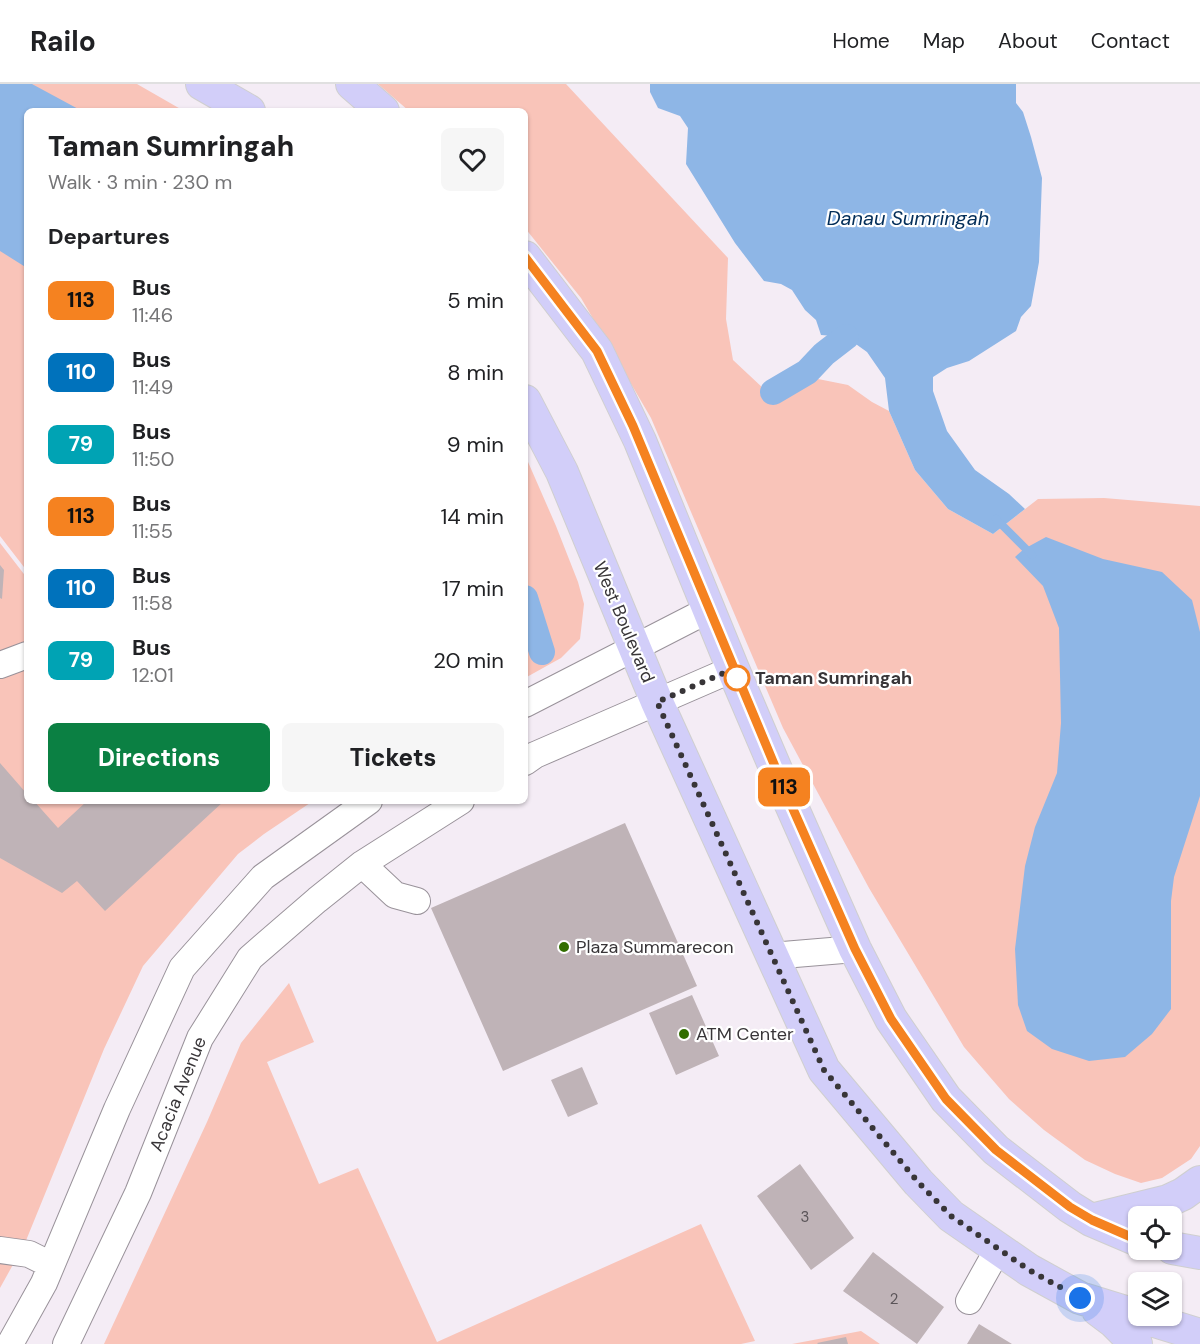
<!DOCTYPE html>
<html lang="en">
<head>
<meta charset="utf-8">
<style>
	body { margin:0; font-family:"DM Sans",sans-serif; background:#f6f6f6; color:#202124; height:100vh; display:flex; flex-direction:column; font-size:22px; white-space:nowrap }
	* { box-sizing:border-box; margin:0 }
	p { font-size:20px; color:#757577 }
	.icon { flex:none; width:33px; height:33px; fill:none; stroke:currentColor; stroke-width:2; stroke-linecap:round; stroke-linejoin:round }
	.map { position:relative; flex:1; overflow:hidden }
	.side { position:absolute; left:24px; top:24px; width:504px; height:696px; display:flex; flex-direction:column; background:#fff; border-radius:9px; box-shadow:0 2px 4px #0004 }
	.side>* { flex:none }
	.badge { padding:0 12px; border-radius:9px; font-size:21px; line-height:39px }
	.controls { position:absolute; left:1128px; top:1122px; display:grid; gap:12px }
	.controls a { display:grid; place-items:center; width:54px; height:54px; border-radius:9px; background:#fff; box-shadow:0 2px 4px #0004; font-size:30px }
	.you { position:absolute; width:30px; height:30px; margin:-15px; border:4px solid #fff; border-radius:50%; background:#1a73e8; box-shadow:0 0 0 9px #1a73e833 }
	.map>.badge { position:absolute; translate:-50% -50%; box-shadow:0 0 0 3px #fff }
	h2 { padding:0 24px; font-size:22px; line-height:54px }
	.round { display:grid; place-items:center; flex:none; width:63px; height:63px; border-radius:9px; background:#f6f6f6 }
	.summary { display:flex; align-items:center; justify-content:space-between; height:102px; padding:0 24px }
	h1 { font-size:28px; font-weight:800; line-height:45px }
	.primary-button { display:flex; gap:12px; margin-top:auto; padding:12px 24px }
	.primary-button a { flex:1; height:69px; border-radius:9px; background:#0b8043; color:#fff; font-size:24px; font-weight:800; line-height:69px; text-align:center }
	.primary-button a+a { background:#f6f6f6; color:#202124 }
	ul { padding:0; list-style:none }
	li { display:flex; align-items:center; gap:18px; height:72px; padding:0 24px }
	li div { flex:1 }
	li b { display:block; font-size:22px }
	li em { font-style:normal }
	li .badge { min-width:66px; font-weight:700; text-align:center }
	header { display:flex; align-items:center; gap:36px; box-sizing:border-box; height:84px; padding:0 30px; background:#fff; border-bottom:2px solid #e0e0e0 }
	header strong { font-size:28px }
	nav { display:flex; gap:33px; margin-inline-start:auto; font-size:21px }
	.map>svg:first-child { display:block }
</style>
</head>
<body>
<header>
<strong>Railo</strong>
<nav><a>Home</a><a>Map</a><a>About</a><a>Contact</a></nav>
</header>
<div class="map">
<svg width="1200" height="1260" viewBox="0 0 1200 1260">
	<rect width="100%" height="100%" fill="#f4ecf5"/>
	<!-- green -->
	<path fill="#f9c4b9" d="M0,0H137L184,27H27V487L0,452Z
		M378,0H566L728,174L726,235L733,276L777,317L818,295L848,301L872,318L889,327L915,386L948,425L993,450L1038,415L1104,414L1200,422V1062L1191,1075L1162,1094L1141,1099L1115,1090L1085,1076L1044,1046L1009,1015L964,963L869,804L783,644L651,334L581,214L525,144V27H409Z
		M525,371L556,442L578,498L584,520L580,555L561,574L525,594Z
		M0,459L27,494V717H313L264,750L238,770L143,882L104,965L25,1159L0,1204Z
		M289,899L314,958L267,978L319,1100L358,1084L437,1258L701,1140L755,1257L741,1260H104L207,1038L241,959Z
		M861,1247L880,1260H792Z"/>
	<!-- water -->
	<path fill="#8eb6e6" d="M0,0H32L82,27H27V184L0,167Z
		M650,0H1016V19L1023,28L1031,53L1042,94L1039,178L1031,222L1021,233L1016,247L969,277L947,284L933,293V307L947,347L975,386L1009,410L1025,425L993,450L948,425L915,386L889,327L885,294L867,268L846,253L821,251L816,236L805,226L792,206L781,200L764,197L735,159L686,80L688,44L680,32L658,24L650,8Z
		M1046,453L1103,475L1162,488L1192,516L1200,548V712L1174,793L1171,817V925L1152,950L1125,973L1089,977L1052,965L1027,947L1018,921L1015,865L1025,782L1035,743L1057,689L1061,639L1059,544L1043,502L1015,473L1024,465Z"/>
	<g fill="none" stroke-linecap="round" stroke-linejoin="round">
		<!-- stream -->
		<path stroke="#8eb6e6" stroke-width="8" d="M996,435L1032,471"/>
		<!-- canal -->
		<path stroke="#8eb6e6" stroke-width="26" d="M773,308L807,288L824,270L846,253
			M525,514L542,568"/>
	</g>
	<!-- building -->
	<path fill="#bfb3b7" d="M0,481L4,486L2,515L0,514Z
		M0,679L27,710V717H34L58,744L87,717H224L105,827L77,797L62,809L0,774Z
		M625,739L697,902L503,987L431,824Z
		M692,911L719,972L676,991L649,929Z
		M582,983L598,1020L568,1033L551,996Z
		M800,1080L854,1154L811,1186L757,1112Z
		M873,1168L944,1223L917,1260L843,1207Z
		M979,1240L1012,1260H967Z
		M846,1253L848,1260H818L817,1259Z"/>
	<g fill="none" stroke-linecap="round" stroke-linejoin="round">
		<!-- minor casing -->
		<g stroke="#99929a" stroke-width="28">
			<path id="minor" d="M0,581L27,571
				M525,620L710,525
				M525,678L535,671L733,585
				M362,780L395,811L417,817
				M771,872L855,865
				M0,1166L29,1170L51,1181
				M969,1217L998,1165
				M10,1260L44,1199L117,1025L182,884L263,793L369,717
				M66,1260L138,1109L200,954L250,874L317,816L362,780L461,717"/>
		</g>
		<!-- major casing -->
		<g stroke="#cfcfcf" stroke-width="34">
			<path id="major" d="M202,0L249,27
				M352,0L383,27
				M525,173L597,267L640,357L733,585L789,716L855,865L891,935L946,1015L996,1066L1070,1123L1091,1136L1138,1156
				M525,317L562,388L657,618L824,986L918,1098L951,1132L1029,1186L1080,1214L1200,1251
				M1091,1136L1168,1117L1183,1110L1200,1098
				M1172,1164L1200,1169
				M1098,1226L1114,1238L1136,1260"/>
		</g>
		<!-- minor -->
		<use href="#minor" stroke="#fff" stroke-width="26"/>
		<!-- major -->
		<use href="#major" stroke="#d2cef9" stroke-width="32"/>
	</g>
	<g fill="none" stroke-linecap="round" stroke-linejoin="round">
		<!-- line casing -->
		<g stroke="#fff" stroke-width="14">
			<path id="line" d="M525,173L597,267L633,342L789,716L855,865L891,935L946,1015L996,1066L1070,1123L1092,1136L1138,1156"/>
		</g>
		<!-- line -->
		<use href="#line" stroke="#f58220" stroke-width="9"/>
		<!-- walk -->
		<path stroke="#383538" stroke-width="6" stroke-dasharray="0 10.8" d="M737,594L733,585L657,618L824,986L918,1098L951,1132L1029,1186L1080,1214"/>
	</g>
	<!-- markers -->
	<circle fill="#fff" stroke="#f58220" stroke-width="3" cx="737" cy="594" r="12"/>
	<g fill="#326e00" stroke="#fff" stroke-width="2">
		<circle cx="564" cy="863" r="6"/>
		<circle cx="684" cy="950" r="6"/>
	</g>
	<g text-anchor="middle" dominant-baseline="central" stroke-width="4.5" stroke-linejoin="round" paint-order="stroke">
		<!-- number labels -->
		<g font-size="15" fill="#5a5458">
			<text x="805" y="1133">3</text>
			<text x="894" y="1215">2</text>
		</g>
		<!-- street labels -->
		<g font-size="18" fill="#383538" stroke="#fff">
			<text transform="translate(624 538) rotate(67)">West Boulevard</text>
			<text transform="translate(178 1010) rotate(-68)">Acacia Avenue</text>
		</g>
		<!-- stop labels -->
		<g font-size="18" font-weight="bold" fill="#383538" stroke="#fff" text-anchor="start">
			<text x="755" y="594">Taman Sumringah</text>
		</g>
		<!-- poi labels -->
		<g font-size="18" fill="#383538" stroke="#fff" text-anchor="start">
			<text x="576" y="863">Plaza Summarecon</text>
			<text x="696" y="950">ATM Center</text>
		</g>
		<!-- water labels -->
		<g font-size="20" font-style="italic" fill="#032e59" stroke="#fff">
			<text x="908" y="134">Danau Sumringah</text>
		</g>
	</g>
</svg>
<div class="controls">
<a><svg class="icon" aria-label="locate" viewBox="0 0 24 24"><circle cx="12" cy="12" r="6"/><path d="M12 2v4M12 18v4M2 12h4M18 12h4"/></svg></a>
<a><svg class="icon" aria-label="layers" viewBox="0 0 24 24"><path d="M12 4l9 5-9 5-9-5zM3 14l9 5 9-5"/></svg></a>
</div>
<div class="you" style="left:1080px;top:1214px"></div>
<b class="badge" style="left:784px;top:703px;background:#f58220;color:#111">113</b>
<section class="side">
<div class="summary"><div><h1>Taman Sumringah</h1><p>Walk · 3 min · 230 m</p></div><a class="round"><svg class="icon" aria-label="heart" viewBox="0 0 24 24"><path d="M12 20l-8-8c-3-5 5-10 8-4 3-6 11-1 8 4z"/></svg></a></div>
<h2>Departures</h2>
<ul>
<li><span class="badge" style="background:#f58220;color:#111">113</span><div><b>Bus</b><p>11:46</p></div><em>5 min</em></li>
<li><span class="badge" style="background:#0072bc;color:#fff">110</span><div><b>Bus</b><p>11:49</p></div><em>8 min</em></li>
<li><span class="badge" style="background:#00a3b4;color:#fff">79</span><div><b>Bus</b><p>11:50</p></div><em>9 min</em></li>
<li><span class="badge" style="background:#f58220;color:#111">113</span><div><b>Bus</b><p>11:55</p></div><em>14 min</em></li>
<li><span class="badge" style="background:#0072bc;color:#fff">110</span><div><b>Bus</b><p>11:58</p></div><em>17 min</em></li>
<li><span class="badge" style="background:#00a3b4;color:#fff">79</span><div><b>Bus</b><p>12:01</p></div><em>20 min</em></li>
</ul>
<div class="primary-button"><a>Directions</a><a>Tickets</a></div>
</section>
</div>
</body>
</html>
